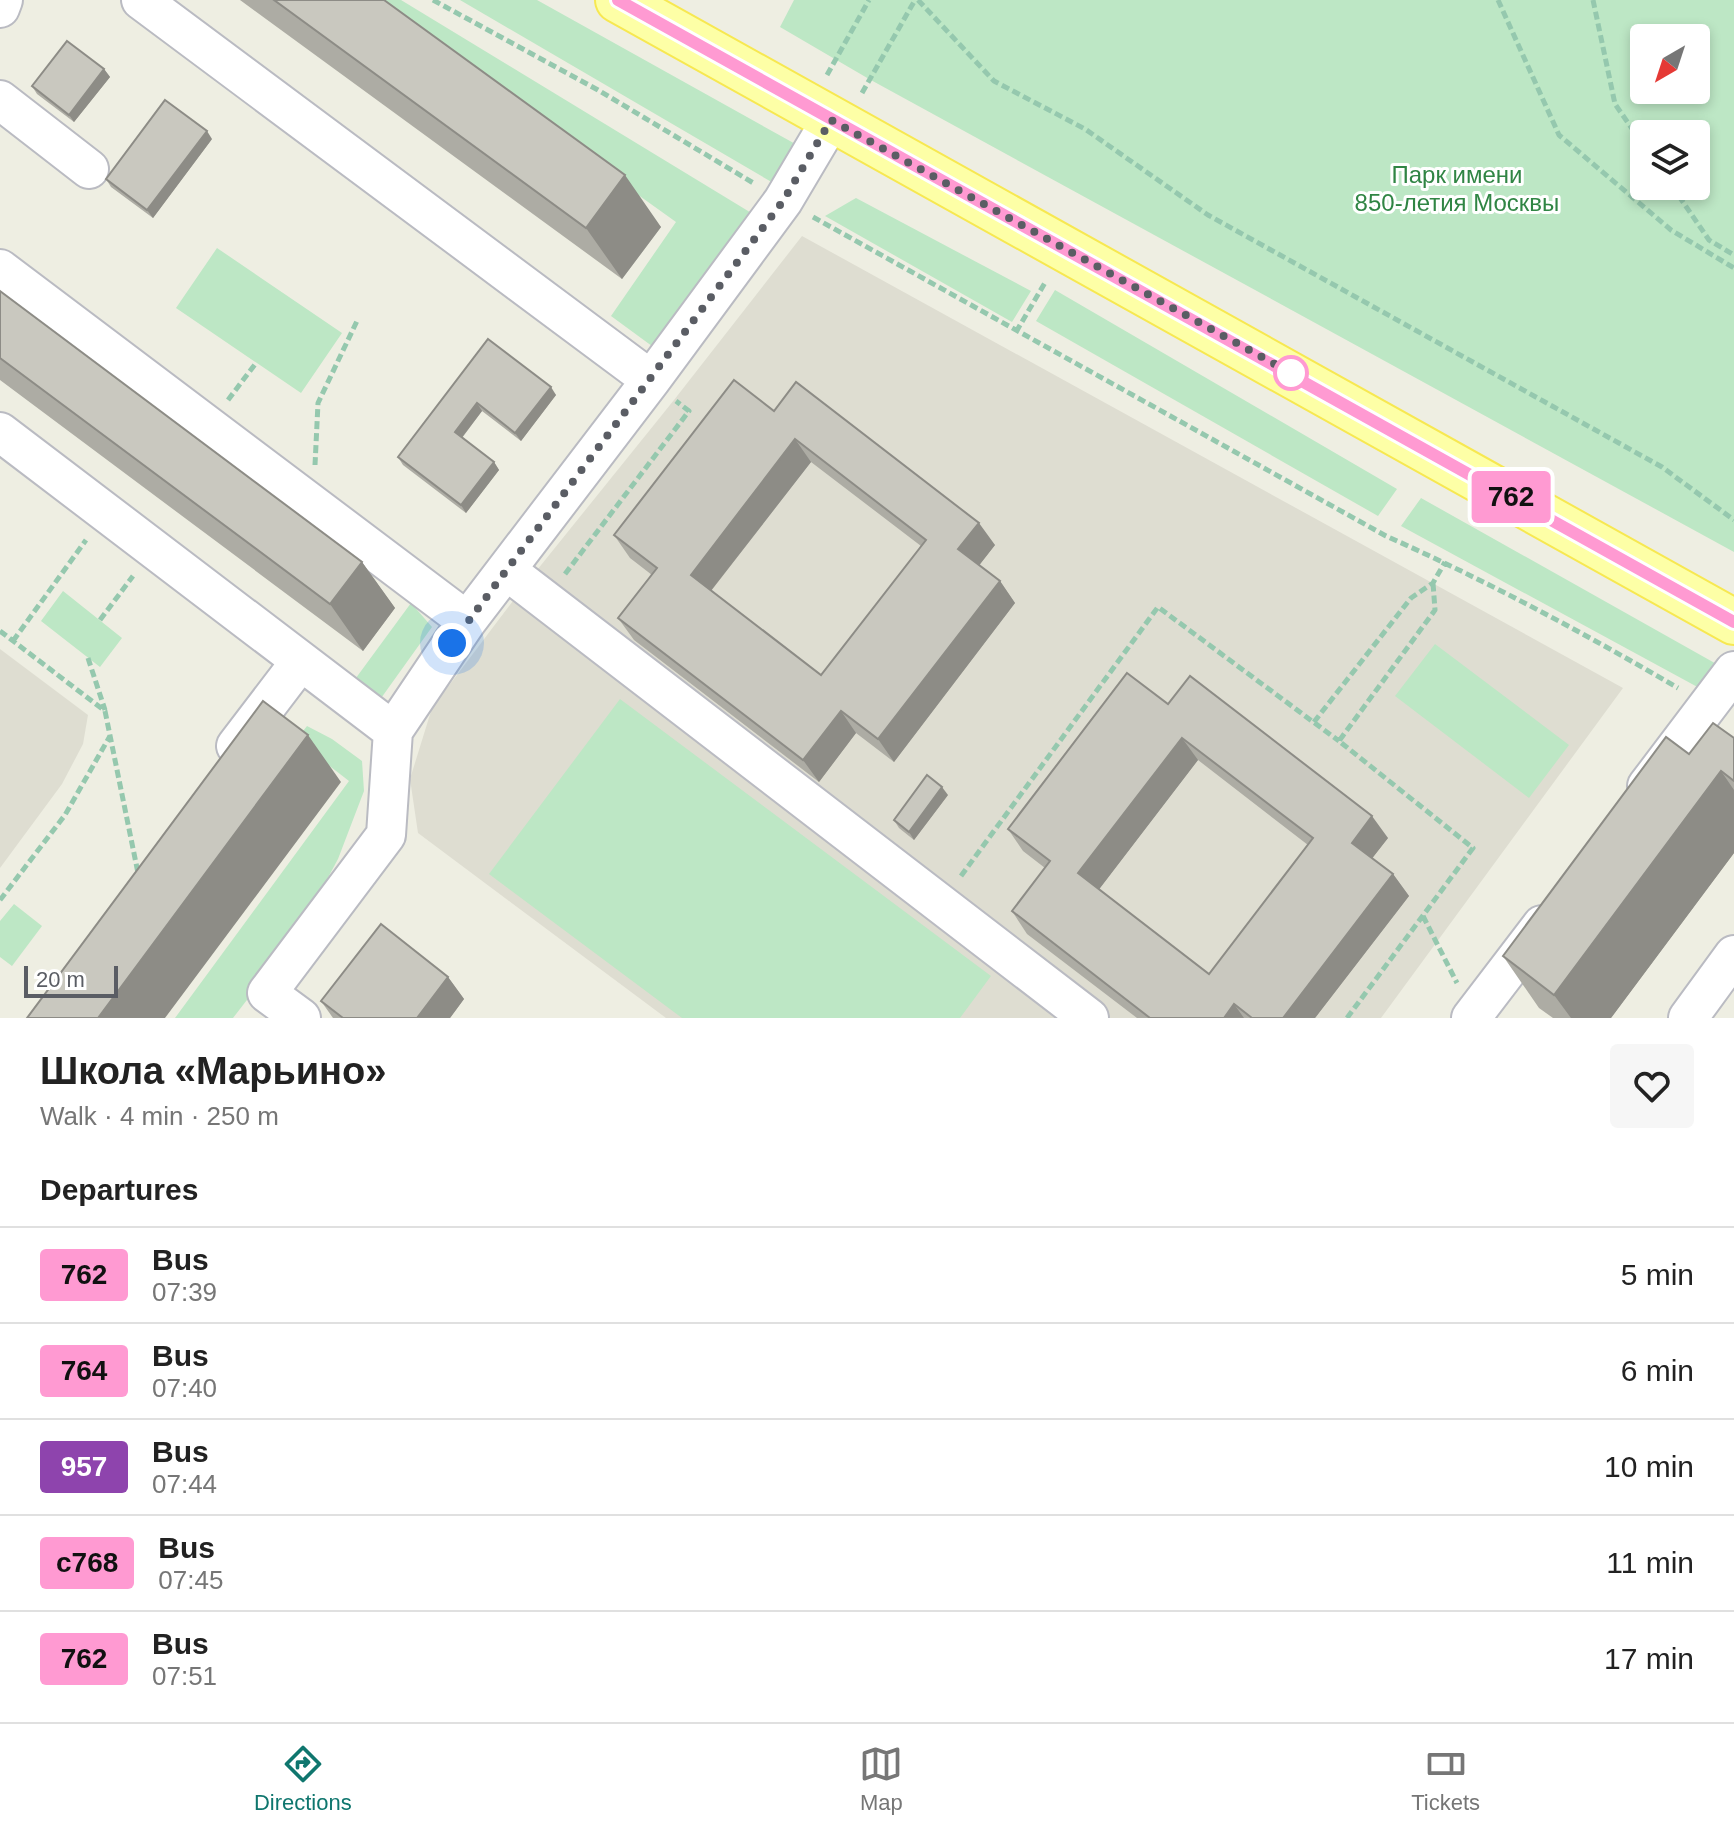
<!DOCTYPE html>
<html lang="en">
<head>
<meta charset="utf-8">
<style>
	body { margin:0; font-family:Helvetica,sans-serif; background:#f6f6f6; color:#222; height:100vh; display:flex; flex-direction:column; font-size:30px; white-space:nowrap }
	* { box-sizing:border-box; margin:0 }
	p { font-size:26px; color:#767676 }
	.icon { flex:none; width:44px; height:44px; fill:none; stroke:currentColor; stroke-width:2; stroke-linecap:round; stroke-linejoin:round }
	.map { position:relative; height:1018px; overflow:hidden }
	.drawer { display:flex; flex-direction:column; background:#fff; flex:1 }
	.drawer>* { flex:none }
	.badge { padding:0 16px; border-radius:6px; font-size:28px; line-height:52px }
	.needle { width:52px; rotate:219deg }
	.fabs { position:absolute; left:1630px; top:24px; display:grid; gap:16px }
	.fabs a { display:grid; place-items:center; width:80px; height:80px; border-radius:8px; background:#fff; box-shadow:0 4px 12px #0003; font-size:40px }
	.scale { position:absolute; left:24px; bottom:20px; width:94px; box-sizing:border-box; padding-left:8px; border:4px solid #5a5d64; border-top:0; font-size:22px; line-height:28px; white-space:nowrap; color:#5a5d64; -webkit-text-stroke:6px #fff; paint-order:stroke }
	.you { position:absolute; width:40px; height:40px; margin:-20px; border:6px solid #fff; border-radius:50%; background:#1a73e8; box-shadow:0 0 0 12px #1a73e833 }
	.map>.badge { position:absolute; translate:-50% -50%; box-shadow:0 0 0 4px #fff }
	h2 { padding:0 40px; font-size:30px; line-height:72px }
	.round { display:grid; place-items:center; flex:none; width:84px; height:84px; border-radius:8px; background:#f6f6f6 }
	.overview { display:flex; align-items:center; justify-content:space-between; height:136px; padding:0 40px }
	h1 { font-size:38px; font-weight:700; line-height:60px }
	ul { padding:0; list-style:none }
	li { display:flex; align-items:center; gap:24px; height:96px; padding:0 40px; border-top:2px solid #e0e0e0 }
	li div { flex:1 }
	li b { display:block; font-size:30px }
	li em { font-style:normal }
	li .badge { min-width:88px; font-weight:700; text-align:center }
	.dock { display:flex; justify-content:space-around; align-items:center; height:112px; border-top:2px solid #e0e0e0; background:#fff; font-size:22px; color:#767676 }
	.dock a { display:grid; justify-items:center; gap:4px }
	.dock .selected { color:#0f766e }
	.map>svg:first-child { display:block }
</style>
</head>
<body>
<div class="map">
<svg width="1734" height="1018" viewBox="0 0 1734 1018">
	<rect width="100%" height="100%" fill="#eeeee2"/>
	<!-- education -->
	<path fill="#deddd1" d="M802,236L1623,688L1381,1018H666L418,833L410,779L432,708L525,585L674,400Z
		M0,649L88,715L83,744L62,784L0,868Z"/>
	<!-- green -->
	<path fill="#bde7c5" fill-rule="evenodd" d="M366,0H401L753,214L656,349L611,316L676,222Z
		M460,0H537L799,146L775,184Z
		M794,0H1734V552L869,79L780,27ZM1696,38V90H1644V38ZM1644,134H1696V186H1644Z
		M856,198L1031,291L1012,322L825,216Z
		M217,248L342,333L301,393L176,308Z
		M1055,290L1397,489L1378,516L1036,321Z
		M1421,498L1720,666L1703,690L1401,526Z
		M63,591L122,638L100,667L41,621Z
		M411,603L432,627L379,701L353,682Z
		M1435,644L1569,745L1529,798L1395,696Z
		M620,699L991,976L960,1018H682L489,874Z
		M307,726L332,739L362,761L364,791L338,859L297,935L233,1018H175L349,781L296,740Z
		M14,904L42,926L12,966L0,957V921Z"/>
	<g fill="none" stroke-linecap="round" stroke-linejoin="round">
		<!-- minor casing -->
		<g stroke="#babbc2" stroke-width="42">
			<path id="minor" d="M141,0L651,380
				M0,8L3,0
				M0,100L89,169
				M0,269L467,621
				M0,432L393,731
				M506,570L1089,1018
				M236,746L300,662
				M1647,786L1734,671
				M301,1018L267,993L386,835L393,731L467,621L651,380L783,201L831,120
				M1471,1018L1542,925
				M1688,1018L1734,955"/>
		</g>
		<!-- major casing -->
		<g stroke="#f7e851" stroke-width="48">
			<path id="major" d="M618,0L1734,622"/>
		</g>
		<!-- path -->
		<path stroke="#95c8ae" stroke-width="5" stroke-dasharray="8 4" stroke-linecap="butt" d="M433,0L598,90L755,184
			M918,0L994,81L1085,129L1208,215L1662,467L1734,520
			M1498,0L1559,135L1671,230L1734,268
			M1593,0L1615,104L1644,146
			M827,75L869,0
			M862,93L915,0
			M1672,186L1709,240L1734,255
			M813,217L1386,536C1487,581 1584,633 1678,688
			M1016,332L1046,281
			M228,400L256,363
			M315,465L318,403L357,321
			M565,574L689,411L676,401
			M100,620L133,576
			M0,631L105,711L138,873
			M13,641L86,540
			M88,658L105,710
			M1314,722L1411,598L1433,583L1445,562
			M961,876L1158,607L1339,741
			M0,900L65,815L110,736
			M1423,916L1457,983
			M1347,1018L1473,848L1339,741L1435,610L1433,583"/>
		<!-- minor -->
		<use href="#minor" stroke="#fff" stroke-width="38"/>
		<!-- major -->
		<use href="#major" stroke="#fdffa6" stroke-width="44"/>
	</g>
	<!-- wall -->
	<path fill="#adaca4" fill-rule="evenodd" d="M240,0H384L661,227L622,279Z
		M104,69L110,77L74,122L37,94L32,86Z
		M212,139L153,218L111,187L106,179Z
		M0,291L362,562L395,608L363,651L0,380Z
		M488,339L556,395L521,441L482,411L462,438L494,462L499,470L466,513L403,465L398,457Z
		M774,411L995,545L979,565L1000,581L1015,603L894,762L856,733L819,782L634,640L618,618L652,575L630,558L614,535ZM811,462L921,546L821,675L711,591Z
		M1168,704L1388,838L1372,858L1393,874L1409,896L1315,1018H1137L1027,934L1012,911L1045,868L1023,851L1008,829ZM1198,760L1308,845L1209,974L1099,889Z
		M1734,738V853L1611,1018H1553L1539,1008L1503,956L1689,754Z
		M948,795L914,840L899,828L894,820Z
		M448,977L464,999L450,1018H333L321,1001Z"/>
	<!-- shaded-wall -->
	<path fill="#8d8c86" d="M104,69L110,77L74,122L69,115Z
		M207,131L212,139L153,218L147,210Z
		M625,175L661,227L622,279L586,228Z
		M551,387L556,395L521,441L515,433Z
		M477,403L482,411L460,440L455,432Z
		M795,439L811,462L706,597L691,575Z
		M494,462L499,470L466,513L461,505Z
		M979,523L995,545L974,572L958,549Z
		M362,562L395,608L363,651L330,604Z
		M1000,581L1015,603L894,762L878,739Z
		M841,711L856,733L819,782L803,760Z
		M308,735L341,782L165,1018H98Z
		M1182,738L1198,760L1094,896L1078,873Z
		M1721,771L1734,790V853L1611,1018H1571L1554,995Z
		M942,787L948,795L914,840L909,832Z
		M1372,816L1388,838L1367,865L1352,843Z
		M1393,874L1409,896L1315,1018H1283Z
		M448,977L464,999L450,1018H417Z
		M1234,1004L1244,1018H1224Z"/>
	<!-- building -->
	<path fill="#c9c8bf" stroke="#8d8c86" stroke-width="2" fill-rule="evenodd" d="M274,0H384L625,175L586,228Z
		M67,41L104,69L69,115L32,86Z
		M165,100L207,131L147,210L106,179Z
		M0,291L362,562L330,604L0,358Z
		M488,339L551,387L515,433L477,403L455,432L494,462L461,505L398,457Z
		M734,380L774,411L796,382L979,523L958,549L1000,581L878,739L841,711L803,760L618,618L657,568L614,535ZM795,439L926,540L821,675L691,575Z
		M1127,673L1168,704L1190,676L1372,816L1352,843L1393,874L1283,1018H1252L1234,1004L1224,1018H1150L1012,911L1050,861L1008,829ZM1182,738L1313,838L1209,974L1078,873Z
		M263,701L308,735L98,1018H27Z
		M1713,723L1734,738V781L1721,771L1554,995L1503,956L1666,737L1689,754Z
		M927,775L942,787L909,832L894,820Z
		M381,924L448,977L417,1018H343L321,1001Z"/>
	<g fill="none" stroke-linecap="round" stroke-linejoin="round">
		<!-- line casing -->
		<g stroke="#fff" stroke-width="18">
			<path id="line" d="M618,0L1734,622"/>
		</g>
		<!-- line -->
		<use href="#line" stroke="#ff9ad2" stroke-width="12"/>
		<!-- walk -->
		<path stroke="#5a5d64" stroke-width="8" stroke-dasharray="0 14.4" d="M452,643L783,201L831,120L1291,373"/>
	</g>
	<!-- markers -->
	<circle fill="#fff" stroke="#ff9ad2" stroke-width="4" cx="1291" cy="373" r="16"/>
	<g text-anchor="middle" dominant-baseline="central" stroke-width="6" stroke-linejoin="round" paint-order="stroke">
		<!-- park labels -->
		<g font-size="24" fill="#308544" stroke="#fff">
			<text x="1457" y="174">Парк имени<tspan x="1457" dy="28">850-летия Москвы</tspan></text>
		</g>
	</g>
</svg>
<div class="fabs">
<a><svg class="needle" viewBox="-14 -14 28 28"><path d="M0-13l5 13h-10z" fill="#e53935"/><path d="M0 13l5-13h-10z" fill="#767676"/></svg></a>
<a><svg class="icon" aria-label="layers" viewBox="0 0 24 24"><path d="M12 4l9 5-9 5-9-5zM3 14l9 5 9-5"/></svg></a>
</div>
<div class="scale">20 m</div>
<div class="you" style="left:452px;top:643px"></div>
<b class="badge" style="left:1511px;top:497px;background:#ff9ad2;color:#111">762</b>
</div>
<section class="drawer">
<div class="overview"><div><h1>Школа «Марьино»</h1><p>Walk · 4 min · 250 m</p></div><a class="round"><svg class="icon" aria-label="heart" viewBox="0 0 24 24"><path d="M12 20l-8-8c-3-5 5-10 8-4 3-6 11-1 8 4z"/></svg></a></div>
<h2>Departures</h2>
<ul>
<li><span class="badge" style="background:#ff9ad2;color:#111">762</span><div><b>Bus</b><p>07:39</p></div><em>5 min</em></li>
<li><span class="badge" style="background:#ff9ad2;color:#111">764</span><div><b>Bus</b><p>07:40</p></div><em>6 min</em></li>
<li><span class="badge" style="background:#8e44ad;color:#fff">957</span><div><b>Bus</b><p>07:44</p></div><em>10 min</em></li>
<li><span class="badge" style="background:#ff9ad2;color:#111">с768</span><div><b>Bus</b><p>07:45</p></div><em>11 min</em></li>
<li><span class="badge" style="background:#ff9ad2;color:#111">762</span><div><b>Bus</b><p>07:51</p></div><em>17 min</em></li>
</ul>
</section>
<nav class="dock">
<a class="selected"><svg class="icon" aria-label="directions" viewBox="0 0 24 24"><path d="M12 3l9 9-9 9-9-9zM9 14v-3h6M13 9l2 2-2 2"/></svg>Directions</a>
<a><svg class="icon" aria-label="map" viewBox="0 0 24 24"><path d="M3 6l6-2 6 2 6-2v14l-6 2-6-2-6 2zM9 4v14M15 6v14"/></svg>Map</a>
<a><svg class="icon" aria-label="tickets" viewBox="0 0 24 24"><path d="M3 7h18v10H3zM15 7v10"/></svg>Tickets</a>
</nav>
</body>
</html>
